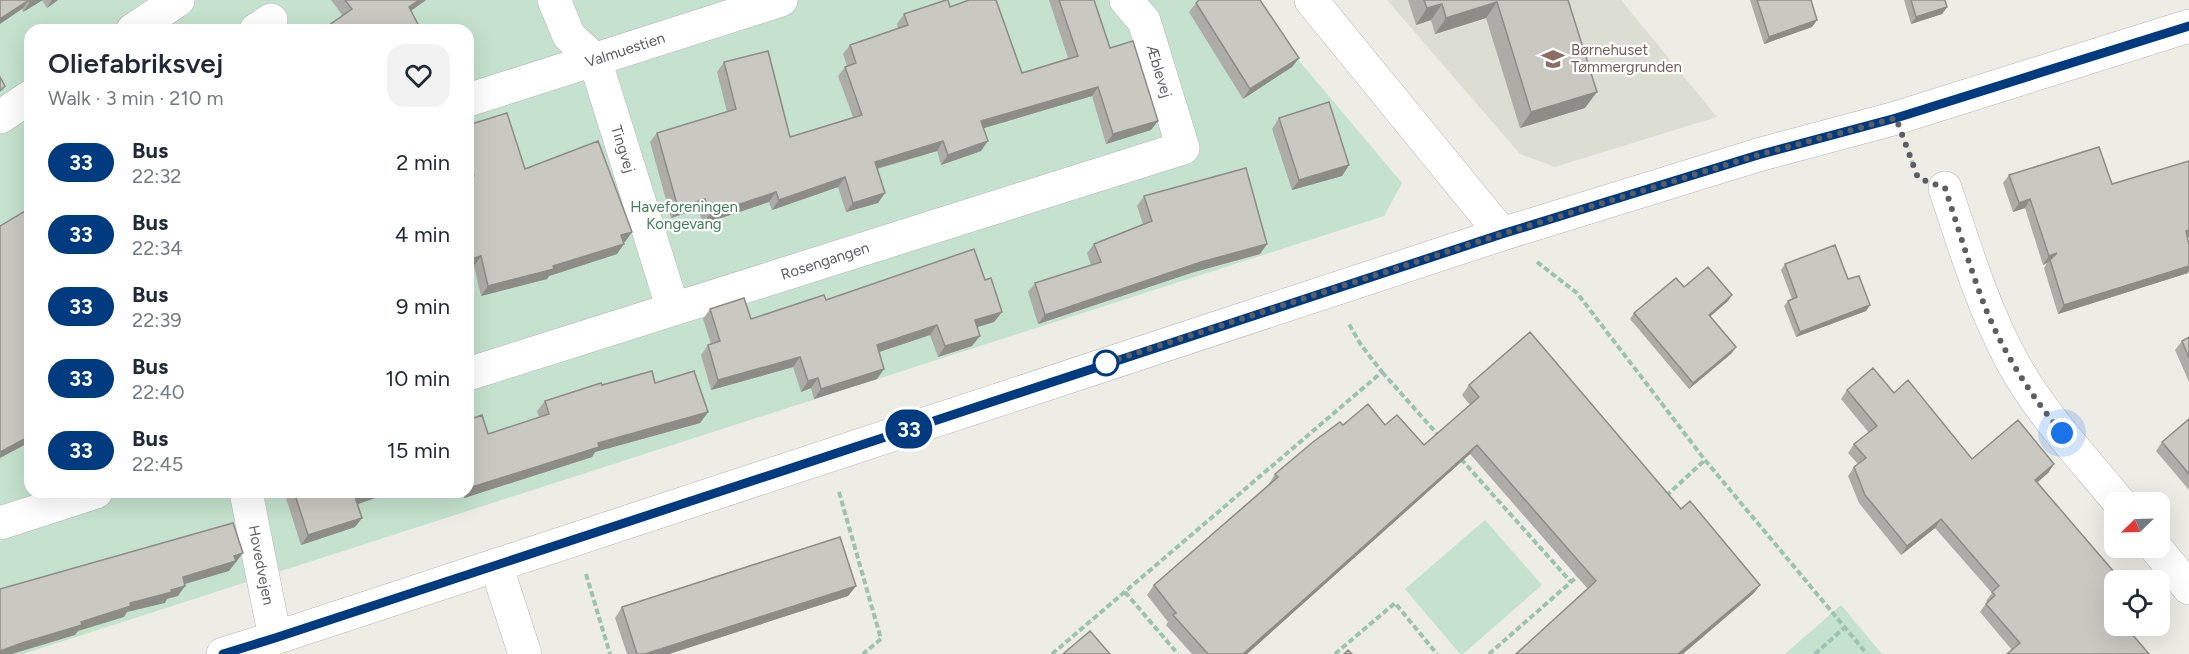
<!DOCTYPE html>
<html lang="en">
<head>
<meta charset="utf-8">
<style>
	body { margin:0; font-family:Figtree,sans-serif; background:#f2f2f3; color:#1f2937; height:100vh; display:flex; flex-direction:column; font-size:22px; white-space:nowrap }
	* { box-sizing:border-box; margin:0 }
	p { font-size:20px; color:#747a83 }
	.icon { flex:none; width:33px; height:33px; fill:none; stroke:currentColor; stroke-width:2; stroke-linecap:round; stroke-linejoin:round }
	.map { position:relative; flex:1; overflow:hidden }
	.sheet { position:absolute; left:24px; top:24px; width:450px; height:474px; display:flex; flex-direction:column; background:#fff; border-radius:18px; box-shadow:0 6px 24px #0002 }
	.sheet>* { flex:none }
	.badge { padding:0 12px; border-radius:20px; font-size:21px; line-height:39px }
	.needle { width:39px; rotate:247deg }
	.buttons { position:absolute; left:2104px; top:492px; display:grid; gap:12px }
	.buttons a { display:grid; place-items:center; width:66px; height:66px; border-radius:12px; background:#fff; box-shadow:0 6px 24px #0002; font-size:30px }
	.you { position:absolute; width:30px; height:30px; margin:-15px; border:4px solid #fff; border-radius:50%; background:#1a73e8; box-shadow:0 0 0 9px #1a73e833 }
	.map>.badge { position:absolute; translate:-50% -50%; box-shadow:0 0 0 3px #fff }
	.round { display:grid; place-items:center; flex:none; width:63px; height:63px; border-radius:18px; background:#f2f2f3 }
	.summary { display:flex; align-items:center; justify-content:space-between; height:102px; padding:0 24px }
	h1 { font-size:28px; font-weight:600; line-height:45px }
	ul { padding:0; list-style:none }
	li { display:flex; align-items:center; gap:18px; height:72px; padding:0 24px }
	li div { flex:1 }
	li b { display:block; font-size:22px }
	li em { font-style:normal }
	li .badge { min-width:66px; font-weight:700; text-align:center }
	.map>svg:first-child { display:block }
</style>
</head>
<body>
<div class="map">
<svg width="2189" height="654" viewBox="0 0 2189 654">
	<rect width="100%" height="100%" fill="#edede5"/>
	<!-- education -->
	<path fill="#dcddd3" d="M1387,0H1621L1717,117L1555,167L1520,154Z"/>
	<!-- green -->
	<path fill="#c4e2cd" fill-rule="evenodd" d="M0,0H1248L1402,183L1384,216L23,654H0ZM30,30H468V492H30Z
		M1485,520L1542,585L1463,654H1460L1405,589Z
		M1841,605L1882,654H1785Z"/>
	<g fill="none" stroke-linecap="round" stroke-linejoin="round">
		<!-- minor casing -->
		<g stroke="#b5b5ba" stroke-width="34">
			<path id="minor" d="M554,0L569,36L595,60L673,309
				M1311,0L1502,234
				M133,30L178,0
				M256,30L271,20
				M468,100L781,0
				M0,117L30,97
				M1945,188C1965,248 1983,308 2013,363C2041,414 2083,458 2119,502
				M468,374L1183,148L1144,21L1126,0
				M246,492L275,638
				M0,523L96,492
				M2156,548L2189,588
				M496,565L525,654
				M223,654L275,638L1502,234L1758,155L1896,118L2189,26"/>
		</g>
		<!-- path -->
		<path stroke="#9ec2b2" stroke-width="4" stroke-dasharray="6 3" stroke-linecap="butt" d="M1909,152L1914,168
			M1537,262L1577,293L1705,460L1867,654
			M1382,372L1439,436
			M1461,459L1571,582
			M839,492L881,639L863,654
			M1666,496L1705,460
			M586,574L610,654
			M1125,592L1178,654
			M1052,654L1382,372L1361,345L1349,324
			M1335,654L1395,603L1437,654
			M1489,654L1580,574
			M1815,654L1844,628"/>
		<!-- minor -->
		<use href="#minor" stroke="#fff" stroke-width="33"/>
	</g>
	<!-- wall -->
	<path fill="#adaca6" d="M0,0H58L47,8L42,0L23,12L22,9Z
		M331,0H426L411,11L343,16Z
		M1049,0H1094L1110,48L1151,130L1106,144L1092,96L984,128L981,151L941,165L937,151L877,169L878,203L846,212L838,187L772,210L769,202L703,224L698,209L671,218L650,142L657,133L727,112L717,72L724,62L790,137L853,117L838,76L845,67L847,66L843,54L850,45L898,28L897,24L904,14L950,7L1022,73L1068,58Z
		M1408,0H1568L1585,108L1520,128L1486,18L1435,34L1431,20L1416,25Z
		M1750,0H1811L1817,20L1812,27L1764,44Z
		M1904,0H1945L1947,7L1942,14L1911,24Z
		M1196,3L1299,58L1292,67L1243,99L1189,12Z
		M1279,118L1349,165L1342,176L1292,190L1272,129Z
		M468,125L525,169L625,242H624L617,254L549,276L547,279L481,296L474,266L468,268Z
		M2189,161V237H2187L2188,273L2058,314L2044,268L2047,263L2043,265L2025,208L2013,212L2003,183L2009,175L2112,184Z
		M1144,196L1267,244L1260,254L1194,272L1038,324L1028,292L1035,283L1091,265L1087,253L1094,244L1143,224L1137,206Z
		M1785,264L1848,279L1870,305L1866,311L1796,337L1784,306L1788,301L1792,299L1781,270Z
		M985,280L1002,312L994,322L977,327L972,346L938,357L930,335L879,352L877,379L814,399L811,388L801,392L793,367L711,390L701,355L708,345L711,344L703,319L710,309L751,319L826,300Z
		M1684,287L1728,301L1710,316L1732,353L1689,389L1630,319L1634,313Z
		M2189,337V382L2175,350L2182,341Z
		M655,383L708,412L700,423L595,452L592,457L464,498L463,492H468V420L488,434L539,417L537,411L545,401L602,385Z
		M1469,385L1681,509L1760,585L1753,594L1587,588L1470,454L1247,654H1192L1166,625L1168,622L1147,595L1154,585L1269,485V484L1275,474L1343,425H1385L1424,445L1470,405L1462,395Z
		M1847,390L1894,393L1972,459L2054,464L2048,473L2037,483L2121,580L2012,650L1980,612L1987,602L1986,601L1992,593L1935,528L1901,555L1859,503L1848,476L1854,467L1858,464L1848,453L1854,444L1869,433L1841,399Z
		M2189,419V490L2156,451L2162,442Z
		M284,492H388L387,494L358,504L362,518L355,527L301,545Z
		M856,586L848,596L669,654H627L615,618L622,607Z"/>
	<!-- shaded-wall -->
	<path fill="#8d8c87" d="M29,0L22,9L0,24V19Z
		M34,0H43L23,12L30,2Z
		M52,0H58L47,8Z
		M419,0H426L402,17L409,7Z
		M1497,2L1486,18L1435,34L1446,18Z
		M1442,4L1431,20L1416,25L1427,8Z
		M1947,7L1942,14L1911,24L1916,17Z
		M1817,20L1812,27L1764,44L1769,37Z
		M1299,58L1292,67L1243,99L1250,89Z
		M1098,87L1092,96L974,131L981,121Z
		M1597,92L1585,108L1520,128L1531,112Z
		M1158,121L1151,130L1106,144L1113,134Z
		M943,141L937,151L868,171L875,162Z
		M988,141L981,151L941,165L948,155Z
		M1349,165L1342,176L1292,190L1299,180Z
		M845,177L838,187L772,210L779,200Z
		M776,192L769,202L703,224L710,214Z
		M885,193L878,203L846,212L853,203Z
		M705,199L698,209L671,218L678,208Z
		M2030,199L2025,208L2013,212L2019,203Z
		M2189,230V237L2180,240L2186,231Z
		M632,232L625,242L614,245L621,235Z
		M624,244L617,254L549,276L547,279L481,296L488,286Z
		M1267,244L1260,254L1194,272L1038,324L1045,315L1201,262Z
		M2057,253L2047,263L2043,265L2049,256Z
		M481,256L474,266L468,268V260Z
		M2189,266V271L2188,273L2058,314L2064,305Z
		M1732,295L1728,301L1705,321L1709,315Z
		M1870,305L1866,311L1796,337L1800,332Z
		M1002,312L994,322L968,330L975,320Z
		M937,325L930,335L870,355L877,345Z
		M980,336L972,346L938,357L945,346Z
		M1736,347L1732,353L1689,389L1693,383Z
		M800,357L793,367L711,390L718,380Z
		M884,369L877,379L814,399L821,389Z
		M818,378L811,388L801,392L808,381Z
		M708,412L700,423L595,452L592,457L464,498L472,487L598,443Z
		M30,436V442L0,458V452Z
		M1477,445L1470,454L1247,654H1243Z
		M2054,464L2048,473L2029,489L2035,480Z
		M370,492H388L387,494L349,507L355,497Z
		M362,518L355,527L301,545L308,535Z
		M1941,519L1935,528L1901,555L1907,546Z
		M243,553L229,571L175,587L183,577Z
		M1760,585L1753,594L1683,654H1678Z
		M185,586L178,596L167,599L165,603L127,612L124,617L78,631L75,635L12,654H0V651L22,643L81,622L130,603Z
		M856,586L848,596L669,654H645Z
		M2115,601V605L2103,615L2109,606Z"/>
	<!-- building -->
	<path fill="#c9c8c1" stroke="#8d8c87" stroke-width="1.5" d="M0,0H34L30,2L29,0L0,19Z
		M345,0H419L409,7L421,30H322L352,9Z
		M946,0H948L950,7L969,0H996L1022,73L1078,56L1059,0H1094L1110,48L1133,41L1158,121L1113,134L1098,87L981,121L988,141L948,155L943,141L875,162L885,193L853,203L845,177L779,200L776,192L710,214L705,199L678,208L657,133L736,109L724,62L768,51L790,137L862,115L845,67L856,63L850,45L908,25L904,14Z
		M1199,0H1260L1299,58L1250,89L1196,3Z
		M1424,0H1568L1597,92L1531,112L1497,2L1446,18L1442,4L1427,8Z
		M1757,0H1811L1817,20L1769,37Z
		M1911,0H1945L1947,7L1916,17Z
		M0,77L5,86L0,91Z
		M1329,102L1349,165L1299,180L1279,118Z
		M507,113L525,169L598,141L632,232L621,235L624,244L553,266L554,269L488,286L481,256L468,260V178L474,176L468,157V125Z
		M2099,147L2112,184L2189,161V230L2186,231L2189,245V266L2064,305L2050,260L2057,253L2049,256L2030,199L2019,203L2009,175Z
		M1246,168L1267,244L1201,262L1045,315L1035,283L1101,262L1094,244L1152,221L1144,196Z
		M30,208V436L0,452V226Z
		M1835,245L1848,279L1859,276L1870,305L1800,332L1788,301L1797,297L1785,264Z
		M974,249L985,280L991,278L1002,312L975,320L980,336L945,346L937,325L877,345L884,369L821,389L818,378L808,381L800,357L718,380L708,345L720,341L710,309L744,298L751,319L824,295L826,300Z
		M1708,267L1732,295L1709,315L1736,347L1693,383L1634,313L1676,278L1684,287Z
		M1530,332L1681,509L1690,501L1760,585L1678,654H1516L1596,581L1477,445L1243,654H1208L1173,615L1176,613L1154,585L1278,477L1275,474L1313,442L1340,422L1343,425L1368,404L1385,425L1397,415L1424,445L1479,397L1469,385Z
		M2189,337V358L2182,341Z
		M1873,368L1894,393L1908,380L1972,459L2018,420L2054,464L2035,480L2121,580H2115V601L2109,606L2115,614V626H2125L2149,654H2007L2020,643L1986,604L1995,595L1992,592L1999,586L1941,519L1907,546L1865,495L1854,467L1866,458L1854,444L1877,426L1847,390Z
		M652,371L655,383L694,371L708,412L598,443L599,447L472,487L468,476V420L482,415L488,434L549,414L545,401L601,383L602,385Z
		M2189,419V474L2162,442Z
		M294,492H370L355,497L362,518L308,535Z
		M233,523L243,553L234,556L236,561L183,577L185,586L171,590L172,592L130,603L131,606L81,622L82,625L22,643L0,651V589Z
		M840,537L856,586L645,654H637L622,607Z
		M1090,631L1110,654H1063Z
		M1348,650L1352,654H1344Z"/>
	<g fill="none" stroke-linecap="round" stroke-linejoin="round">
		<!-- line casing -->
		<g stroke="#fff" stroke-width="14">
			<path id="line" d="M223,654L275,638L1502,234L1758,155L1896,118L2189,26"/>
		</g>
		<!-- line -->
		<use href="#line" stroke="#003b80" stroke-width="9"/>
		<!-- walk -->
		<path stroke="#5d5e63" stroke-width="6" stroke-dasharray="0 10.8" d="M1106,363L1097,366L1502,234L1758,155L1896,118L1918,178L1945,188C1958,227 1970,268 1985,307C2003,352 2031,396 2062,433"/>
	</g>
	<!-- icons -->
	<defs>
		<g id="school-bare" transform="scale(1.8)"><path d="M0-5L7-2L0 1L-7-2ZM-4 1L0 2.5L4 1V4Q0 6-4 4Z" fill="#8d6e63" stroke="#fff" stroke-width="2.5" paint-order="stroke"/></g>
	</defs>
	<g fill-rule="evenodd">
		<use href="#school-bare" x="1553" y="59"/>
	</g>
	<!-- markers -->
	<circle fill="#fff" stroke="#003b80" stroke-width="3" cx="1106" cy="363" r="12"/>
	<g text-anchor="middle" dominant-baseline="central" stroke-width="4.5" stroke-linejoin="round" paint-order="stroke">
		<!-- street labels -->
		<g font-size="15" fill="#5d5e63" stroke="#fff">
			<text transform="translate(625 50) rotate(-18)">Valmuestien</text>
			<text transform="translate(1159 71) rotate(73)">Æblevej</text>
			<text transform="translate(623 149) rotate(73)">Tingvej</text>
			<text transform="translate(825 261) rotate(-18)">Rosengangen</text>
			<text transform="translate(261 565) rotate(79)">Hovedvejen</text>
		</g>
		<!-- education labels -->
		<g font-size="15" fill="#785e54" stroke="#fff" text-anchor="start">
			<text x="1571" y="50">Børnehuset<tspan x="1571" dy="17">Tømmergrunden</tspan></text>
		</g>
		<!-- park labels -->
		<g font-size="15" fill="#407f55" stroke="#fff">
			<text x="684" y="207">Haveforeningen<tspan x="684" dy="17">Kongevang</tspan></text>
		</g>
	</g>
</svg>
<div class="buttons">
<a><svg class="needle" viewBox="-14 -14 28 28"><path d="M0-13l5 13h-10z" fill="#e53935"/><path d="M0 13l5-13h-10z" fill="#747a83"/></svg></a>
<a><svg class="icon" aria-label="locate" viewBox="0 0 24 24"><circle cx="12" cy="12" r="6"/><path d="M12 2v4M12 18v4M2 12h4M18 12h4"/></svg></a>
</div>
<div class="you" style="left:2062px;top:433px"></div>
<b class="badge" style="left:909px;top:429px;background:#003b80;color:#fff">33</b>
<section class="sheet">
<div class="summary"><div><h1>Oliefabriksvej</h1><p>Walk · 3 min · 210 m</p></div><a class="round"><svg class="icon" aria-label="heart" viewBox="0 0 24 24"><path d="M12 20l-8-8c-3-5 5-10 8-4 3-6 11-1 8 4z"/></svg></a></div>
<ul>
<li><span class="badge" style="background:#003b80;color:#fff">33</span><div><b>Bus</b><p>22:32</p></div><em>2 min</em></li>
<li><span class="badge" style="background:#003b80;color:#fff">33</span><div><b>Bus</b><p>22:34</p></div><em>4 min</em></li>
<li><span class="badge" style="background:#003b80;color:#fff">33</span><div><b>Bus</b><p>22:39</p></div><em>9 min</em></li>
<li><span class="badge" style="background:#003b80;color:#fff">33</span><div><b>Bus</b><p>22:40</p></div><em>10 min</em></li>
<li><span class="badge" style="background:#003b80;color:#fff">33</span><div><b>Bus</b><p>22:45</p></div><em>15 min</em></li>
</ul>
</section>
</div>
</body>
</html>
